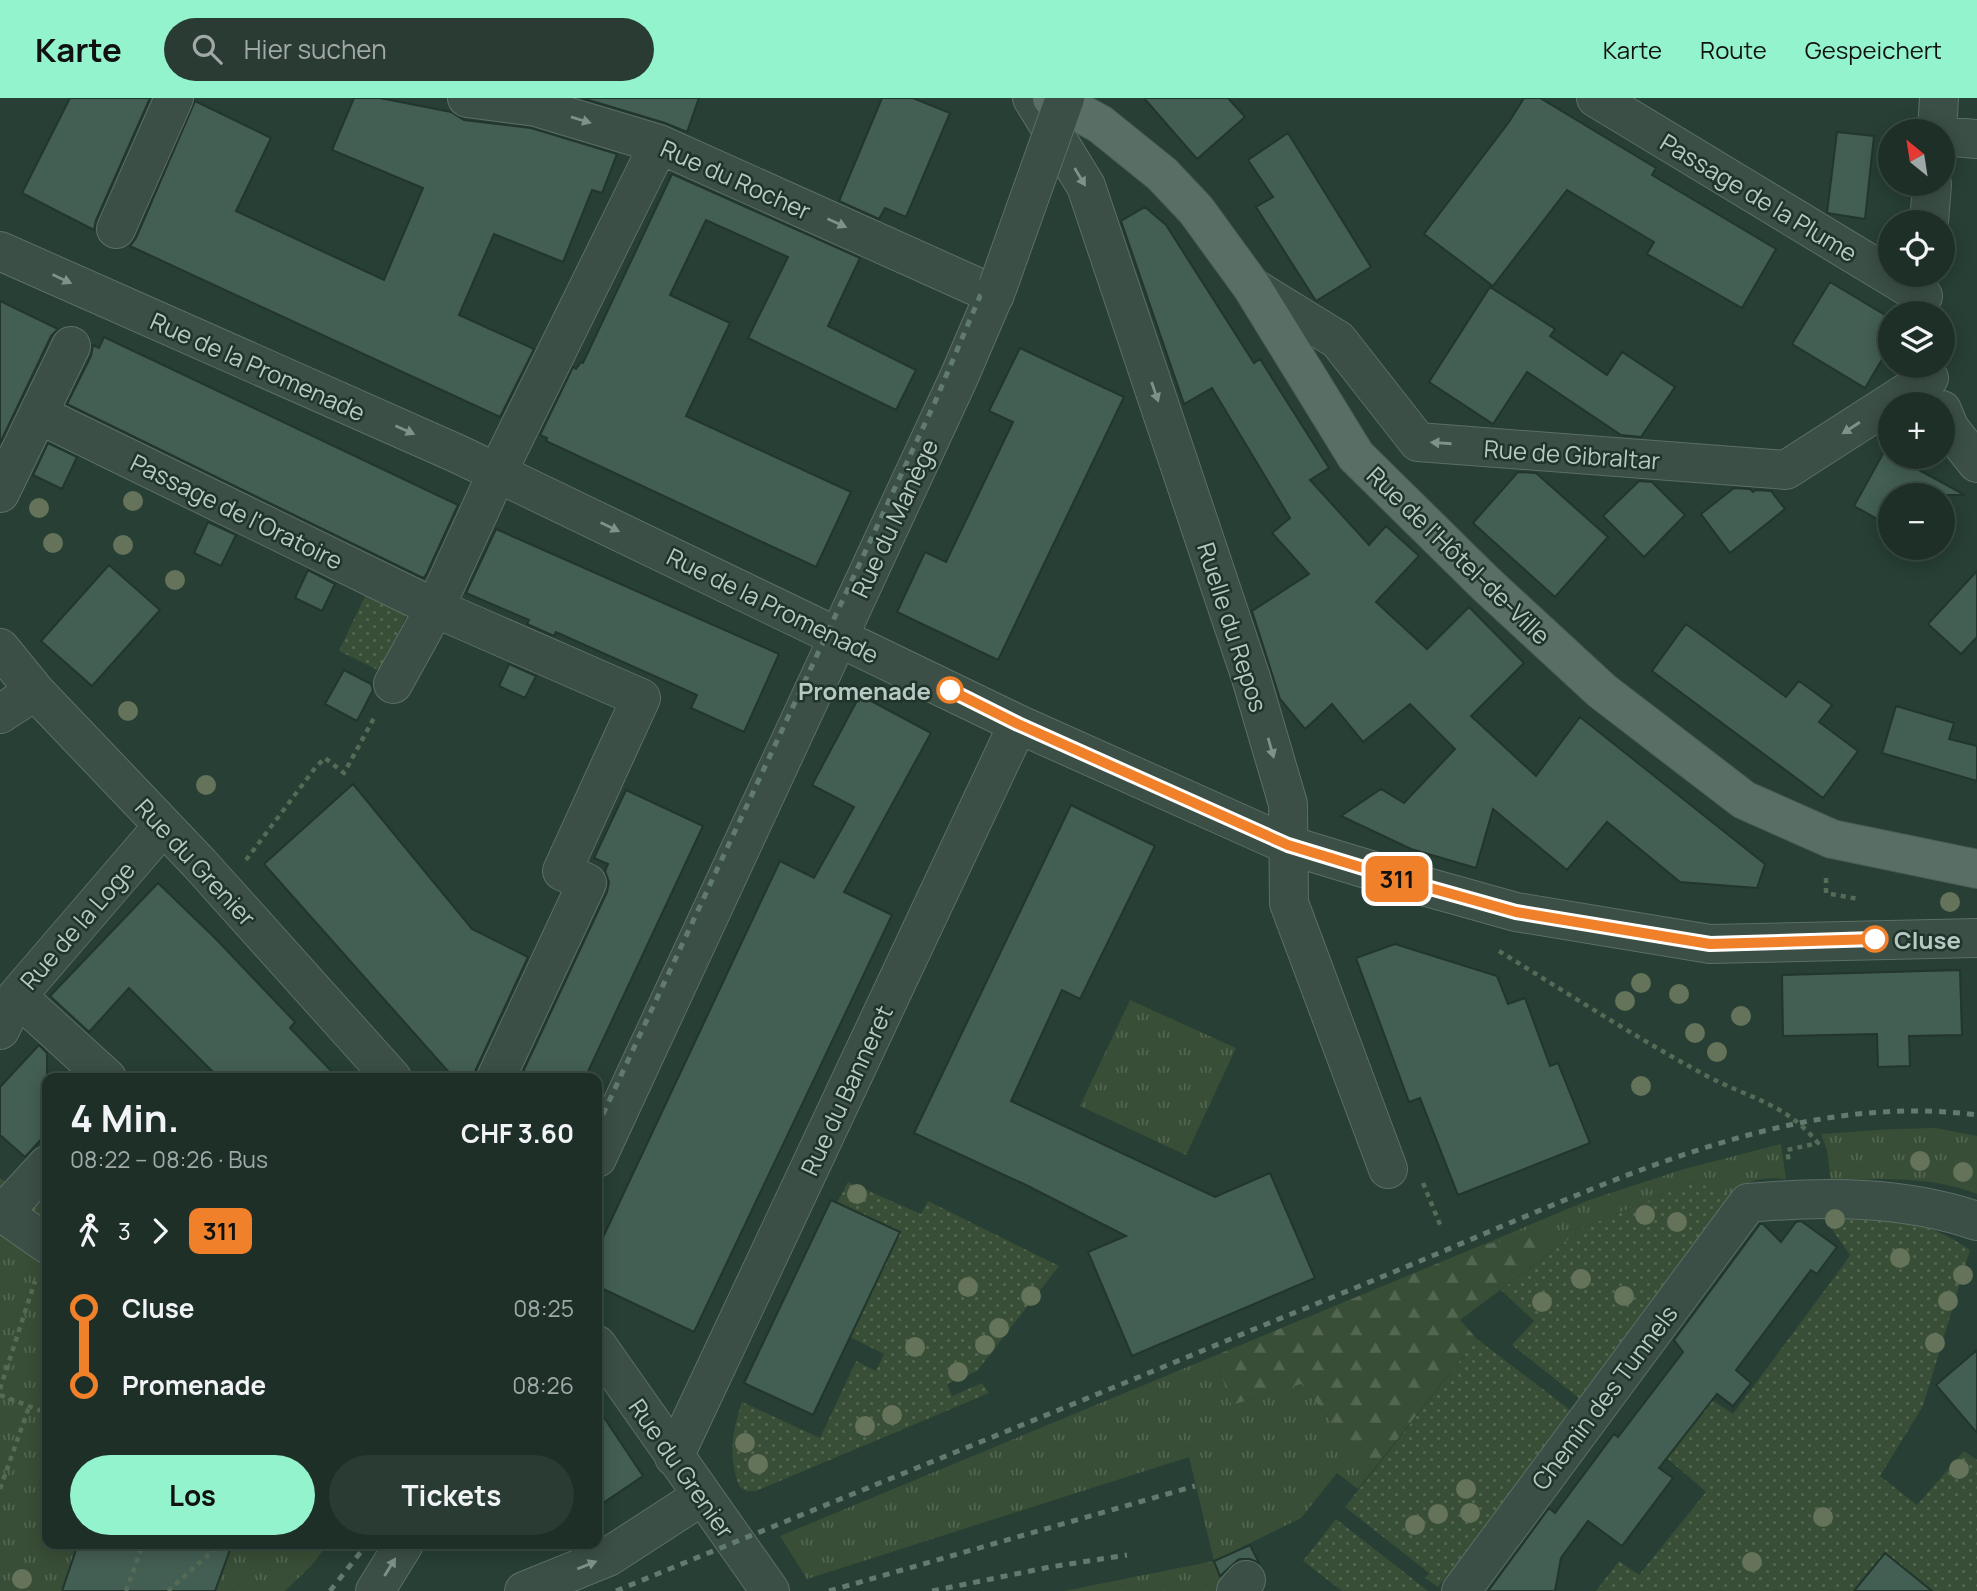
<!DOCTYPE html>
<html lang="de">
<head>
<meta charset="utf-8">
<style>
	body { margin:0; font-family:Manrope,sans-serif; background:#2a3b33; color:#f1f3f6; height:100vh; display:flex; flex-direction:column; font-size:26px; white-space:nowrap }
	* { box-sizing:border-box; margin:0 }
	p { font-size:23px; color:#a0a9a7 }
	.icon { flex:none; width:38px; height:38px; fill:none; stroke:currentColor; stroke-width:2; stroke-linecap:round; stroke-linejoin:round }
	.map { position:relative; flex:1; overflow:hidden }
	.sheet { position:absolute; left:42px; top:975px; width:560px; height:476px; display:flex; flex-direction:column; background:#1d2f27; border-radius:14px; box-shadow:0 4px 18px #0003,0 0 0 2px #3b4a44 }
	.sheet>* { flex:none }
	.badge { padding:0 14px; border-radius:10px; font-size:24px; line-height:46px }
	.needle { width:46px; rotate:330deg }
	.controls { position:absolute; left:1878px; top:21px; display:grid; gap:14px }
	.controls a { display:grid; place-items:center; width:77px; height:77px; border-radius:50%; background:#1d2f27; box-shadow:0 4px 18px #0003,0 0 0 2px #3b4a44; font-size:35px }
	.map>.badge { position:absolute; translate:-50% -50%; box-shadow:0 0 0 4px #fff }
	.legs { display:flex; align-items:center; gap:10px; height:77px; padding:0 28px; font-size:23px }
	.legs p { margin-inline-start:auto }
	.summary { display:flex; align-items:center; justify-content:space-between; height:119px; padding:0 28px }
	h1 { font-size:38px; font-weight:700; line-height:52px }
	.action { display:flex; gap:14px; margin-top:auto; padding:14px 28px }
	.action a { flex:1; height:80px; border-radius:42px; background:#93f3cd; color:#111; font-size:28px; font-weight:700; line-height:80px; text-align:center }
	.action a+a { background:#2a3b33; color:#f1f3f6 }
	ul { padding:0 28px; list-style:none }
	li { display:flex; align-items:center; gap:24px; height:77px; font-size:26px }
	li i { display:grid; place-items:center; width:10px; height:100%; margin:0 9px; background:currentColor }
	li i::after { content:''; width:18px; height:18px; margin:-9px; border:5px solid; border-radius:50%; background:#1d2f27 }
	li p { margin-inline-start:auto }
	li:first-child i { background:linear-gradient(#0000 50%,currentColor 0) }
	li:last-child i { background:linear-gradient(currentColor 50%,#0000 0) }
	header { display:flex; align-items:center; gap:42px; box-sizing:border-box; height:98px; padding:0 35px; background:#93f3cd; color:#111 }
	header strong { font-size:33px }
	nav { display:flex; gap:38px; margin-inline-start:auto; font-size:24px }
	.search { width:490px; height:63px; background:#2a3b33; display:flex; align-items:center; gap:18px; box-sizing:border-box; padding:0 24px; border-radius:38px; color:#a0a9a7; font-size:26px }
	.map>svg:first-child { display:block }
</style>
</head>
<body>
<header>
<strong>Karte</strong>
<div class="search"><svg class="icon" aria-label="search" viewBox="0 0 24 24"><circle cx="10" cy="10" r="6"/><path d="M15 15l6 6"/></svg>Hier suchen</div>
<nav><a>Karte</a><a>Route</a><a>Gespeichert</a></nav>
</header>
<div class="map">
<svg width="1977" height="1493" viewBox="0 0 1977 1493">
	<defs>
		<pattern id="grass-tufts" width="24" height="20" patternUnits="userSpaceOnUse" patternTransform="scale(1.75)"><rect width="24" height="20" fill="#394e36"/><path d="M3 7l-1-3M5 7V3M7 7l1-3M15 17l-1-3M17 17v-4M19 17l1-3" fill="none" stroke="#536651"/></pattern>
		<pattern id="forest-firs" width="22" height="20" patternUnits="userSpaceOnUse" patternTransform="scale(1.75)"><rect width="22" height="20" fill="#394e36"/><path d="M5 1l3.5 6h-7zM16 11l3.5 6h-7z" fill="#536651"/></pattern>
		<pattern id="garden-dots" width="8" height="8" patternUnits="userSpaceOnUse" patternTransform="scale(1.75)"><rect width="8" height="8" fill="#394e36"/><path d="M2 2h.1M6 6h.1" fill="none" stroke="#536651" stroke-width="1.8" stroke-linecap="round"/></pattern>
	</defs>
	<rect width="100%" height="100%" fill="#273f34"/>
	<!-- grass -->
	<path fill="url(#grass-tufts)" d="M1130,902L1236,950L1186,1057L1080,1008Z
		M1936,1030L1977,1038V1096C1931,1078 1880,1080 1831,1083L1827,1052L1821,1036L1893,1031Z
		M1781,1046L1786,1081C1764,1079 1750,1080 1733,1096L1694,1084L1585,1129L1482,1147L1589,1102L1684,1071Z
		M0,1080L47,1111V1446H328L311,1468L285,1493H0Z
		M1214,1258L1232,1307L1301,1286L1373,1372L1358,1391L1337,1375L1301,1420L1214,1463L1224,1485L1223,1493H1064L1214,1463L1189,1359L807,1481L780,1438Z"/>
	<!-- forest -->
	<path fill="url(#forest-firs)" d="M1585,1129L1460,1222L1477,1241L1373,1372L1301,1286L1232,1307L1214,1258L1482,1147Z"/>
	<!-- garden -->
	<path fill="url(#garden-dots)" d="M367,494L408,514L380,573L339,553Z
		M848,1084L921,1116L928,1103L1059,1168L977,1273L947,1286L952,1298L982,1285L989,1295L756,1393H746L739,1388C728,1356 732,1335 742,1304L820,1340L856,1263L876,1273L884,1256L850,1239L899,1134L837,1105Z
		M1694,1084L1733,1096L1579,1300L1512,1247L1534,1223L1501,1192L1585,1129Z
		M1870,1119C1911,1124 1936,1128 1970,1152L1923,1308L1880,1378L1917,1407L1964,1353L1977,1362V1493H1596L1619,1463L1639,1477L1706,1394L1667,1360L1712,1302L1733,1316L1844,1166L1850,1157L1831,1130L1838,1121Z
		M1477,1241L1574,1315L1438,1489L1425,1480L1429,1475L1345,1409Z
		M1336,1421L1428,1493H1342L1303,1463Z"/>
	<!-- building -->
	<path fill="#435e53" stroke="#22362d" stroke-width="2" d="M70,0H150L96,122L94,132L22,95Z
		M354,0H380L451,14L464,22L531,30L617,56L602,95L592,92L563,164L494,136L459,217L534,251L500,319L130,148L136,140L195,3L271,40L236,113L384,182L423,90L332,52Z
		M582,0H699L687,34L665,25Z
		M882,0H913L950,15L906,119L885,110L879,121L839,103Z
		M1144,0H1228L1245,19L1197,61Z
		M1524,0H1540L1656,70L1652,77L1776,151L1742,210L1647,156L1654,144L1567,92L1493,188L1424,136L1509,24Z
		M1837,34L1874,38L1865,121L1827,115Z
		M1288,35L1371,169L1316,203L1256,109L1273,99L1248,62Z
		M672,76L860,160L828,228L916,272L896,312L748,240L788,159L706,122L670,197L730,225L686,318L851,394L816,469L546,343L547,340L540,337L573,269L576,271L581,264L583,265Z
		M1145,109L1166,127L1254,265L1260,261L1329,370L1310,382L1369,447L1386,428L1419,458L1376,504L1427,551L1469,509L1524,565L1471,618L1536,678L1580,619L1765,766L1757,790L1680,784L1607,724L1567,772L1493,711L1476,770L1411,751L1341,718L1381,691L1404,705L1455,651L1410,606L1363,644L1332,606L1305,631L1280,601L1252,513L1309,476L1272,435L1290,420L1212,290L1184,306L1121,123Z
		M1830,184L1890,220V248L1865,290L1792,246Z
		M1490,189L1555,231L1550,238L1607,277L1622,254L1675,289L1641,339L1621,337L1527,274L1493,326L1429,284Z
		M0,203L58,231L51,238L0,345Z
		M104,239L458,407L426,477L423,480L67,306L91,258L93,247L99,250Z
		M1020,250L1124,299L998,562L897,514L925,454L946,464L1013,324L989,313Z
		M1890,343V359H1895L1965,397H1890V428L1854,408Z
		M48,345L77,359L62,391L33,377Z
		M1518,374L1536,375L1608,439L1555,499L1473,425Z
		M1639,383L1652,384L1685,417L1644,459L1603,418Z
		M1734,390L1750,391L1753,394L1756,392L1771,393L1785,411L1730,455L1701,416Z
		M208,424L236,437L221,468L194,455Z
		M496,431L779,556L744,634L691,610L697,597L556,534L554,538L527,526L529,522L466,495Z
		M109,467L160,512L92,588L41,543Z
		M308,472L335,486L322,513L295,500Z
		M1977,473V539L1961,556L1928,526Z
		M1686,526L1786,599L1799,583L1832,607L1819,624L1858,653L1823,700L1652,573Z
		M509,566L536,578L525,600L499,588Z
		M344,572L371,586L373,592L357,623L325,606Z
		M860,597L931,635L844,794L892,817L694,1234L597,1188V1152L780,763L814,780L854,709L812,687Z
		M1896,608L1954,625L1949,641L1977,648V683L1882,655Z
		M353,686L472,831L528,859L476,971L474,980H454L264,766Z
		M626,692L703,728L585,980H525L521,978L607,794L609,784L605,773L608,766L594,760Z
		M1071,707L1155,748L1080,901L1062,892L1011,1003L1215,1099L1270,1075L1315,1180L1132,1258L1088,1154L1126,1138L1026,1087L914,1035Z
		M158,785L215,840L295,924L290,930L338,980H219L129,890L89,934L50,898Z
		M1395,846L1497,878L1508,906L1525,900L1550,968L1558,965L1590,1045L1458,1097L1420,1000L1409,1004L1356,860Z
		M1960,872L1962,937L1909,938L1910,968L1878,969L1877,936L1783,938L1782,877Z
		M39,947L47,955V1035L25,1059L0,1037V989Z
		M831,1102L900,1134L813,1317L744,1285Z
		M1801,1123L1837,1149L1817,1176L1811,1172L1736,1272L1751,1285L1733,1308L1717,1296L1659,1370L1673,1380L1622,1448L1588,1423L1561,1460L1555,1493H1488L1549,1410L1555,1415L1614,1336L1618,1339L1683,1254L1674,1242L1760,1126H1763L1781,1144L1796,1124Z
		M1977,1252V1335L1936,1287Z
		M597,1309L643,1378L597,1409Z
		M78,1446H232L215,1493H62Z
		M1250,1447L1259,1465L1250,1461H1239L1220,1478L1214,1463Z
		M1885,1455L1932,1493H1854Z"/>
	<g fill="none" stroke-linecap="round" stroke-linejoin="round">
		<!-- minor casing -->
		<g stroke="#5c6f67" stroke-width="40">
			<path id="minor" d="M467,0L536,9L659,46L995,197
				M1032,0L1086,88L1251,580L1288,706L1289,805L1388,1071
				M1596,0L1923,198
				M1937,33L1939,0
				M1942,38L1977,41
				M1929,124L1932,86
				M116,131L174,0
				M0,153L458,356L1018,626L1288,747L1416,786L1516,814L1710,846L1977,840
				M1252,189L1338,242L1418,344L1786,372L1929,280
				M1942,312L1950,331L1977,365
				M38,316L435,510L641,600L562,773L587,785L496,980
				M0,395L71,248
				M0,550L35,593L199,765L392,980
				M393,586L435,510L497,375L659,46
				M0,616L35,593
				M17,898L107,980
				M0,932L17,898L163,728
				M597,1060L959,279L998,188
				M0,1113L47,1146
				M3,1115L47,1067
				M597,1247L770,1493
				M674,1359L1018,626
				M375,1493L404,1446
				M524,1493L608,1459L702,1398
				M1236,1493L1246,1482
				M1461,1493L1748,1105C1824,1098 1904,1098 1977,1123"/>
		</g>
		<!-- major casing -->
		<g stroke="#475b52" stroke-width="40">
			<path id="major" d="M1052,0L1100,26L1162,76L1196,112L1252,189L1356,358L1486,486L1602,593L1744,702L1832,741L1977,771"/>
		</g>
		<!-- path -->
		<path stroke="#556a57" stroke-width="4.5" stroke-dasharray="5 5" stroke-linecap="butt" d="M246,762L315,670L325,660L344,675L374,620
			M1826,780V795L1858,801
			M1499,853C1567,895 1635,939 1705,977C1750,1001 1784,1004 1818,1045L1787,1052L1789,1064
			M1423,1085L1441,1129
			M0,1291L35,1183
			M0,1297L47,1315
			M0,1391L29,1309
			M126,1493L143,1446
			M168,1493L220,1446"/>
		<!-- minor -->
		<use href="#minor" stroke="#3b4f46" stroke-width="38"/>
		<!-- major -->
		<use href="#major" stroke="#596f65" stroke-width="38"/>
		<!-- rail -->
		<path stroke="#627b70" stroke-width="5" stroke-dasharray="7 7" stroke-linecap="butt" d="M597,1029L935,304L983,191L1051,0
			M330,1493L367,1446
			M616,1493C829,1405 1044,1319 1257,1230C1338,1197 1419,1164 1500,1129C1649,1067 1811,995 1977,1017
			M829,1493L1195,1388
			M932,1493L1050,1469L1127,1457"/>
		<!-- minor-bridge casing -->
		<g stroke="#5c6f67" stroke-width="40" stroke-linecap="butt">
			<path id="minor-bridge" d="M998,188L1065,0"/>
		</g>
		<!-- minor-bridge -->
		<use href="#minor-bridge" stroke="#3b4f46" stroke-width="38"/>
	</g>
	<!-- trees -->
	<g fill="#647359">
		<circle cx="133" cy="403" r="10"/>
		<circle cx="39" cy="410" r="10"/>
		<circle cx="53" cy="445" r="10"/>
		<circle cx="123" cy="447" r="10"/>
		<circle cx="175" cy="482" r="10"/>
		<circle cx="128" cy="613" r="10"/>
		<circle cx="206" cy="687" r="10"/>
		<circle cx="1950" cy="804" r="10"/>
		<circle cx="1641" cy="885" r="10"/>
		<circle cx="1679" cy="896" r="10"/>
		<circle cx="1625" cy="903" r="10"/>
		<circle cx="1741" cy="918" r="10"/>
		<circle cx="1695" cy="935" r="10"/>
		<circle cx="1717" cy="954" r="10"/>
		<circle cx="1641" cy="988" r="10"/>
		<circle cx="1920" cy="1063" r="10"/>
		<circle cx="1963" cy="1074" r="10"/>
		<circle cx="857" cy="1096" r="10"/>
		<circle cx="1645" cy="1117" r="10"/>
		<circle cx="1835" cy="1121" r="10"/>
		<circle cx="1677" cy="1124" r="10"/>
		<circle cx="1900" cy="1160" r="10"/>
		<circle cx="1963" cy="1177" r="10"/>
		<circle cx="1581" cy="1181" r="10"/>
		<circle cx="968" cy="1189" r="10"/>
		<circle cx="1031" cy="1198" r="10"/>
		<circle cx="1624" cy="1198" r="10"/>
		<circle cx="1948" cy="1203" r="10"/>
		<circle cx="1542" cy="1204" r="10"/>
		<circle cx="999" cy="1230" r="10"/>
		<circle cx="1935" cy="1245" r="10"/>
		<circle cx="985" cy="1247" r="10"/>
		<circle cx="915" cy="1249" r="10"/>
		<circle cx="958" cy="1274" r="10"/>
		<circle cx="892" cy="1317" r="10"/>
		<circle cx="865" cy="1328" r="10"/>
		<circle cx="745" cy="1345" r="10"/>
		<circle cx="758" cy="1366" r="10"/>
		<circle cx="1959" cy="1371" r="10"/>
		<circle cx="1466" cy="1391" r="10"/>
		<circle cx="1470" cy="1415" r="10"/>
		<circle cx="1438" cy="1416" r="10"/>
		<circle cx="1823" cy="1419" r="10"/>
		<circle cx="1415" cy="1427" r="10"/>
		<circle cx="1752" cy="1464" r="10"/>
		<circle cx="22" cy="1481" r="10"/>
	</g>
	<!-- one-way arrows -->
	<defs><path id="oneway-solid" d="M-6-.8H1V-3.2L6.5 0L1 3.2V.8H-6Z" transform="scale(1.75)"/></defs>
	<g fill="#7f928a">
		<use href="#oneway-solid" transform="translate(581 22) rotate(17)"/>
		<use href="#oneway-solid" transform="translate(1080 79) rotate(59)"/>
		<use href="#oneway-solid" transform="translate(837 125) rotate(24)"/>
		<use href="#oneway-solid" transform="translate(62 181) rotate(25)"/>
		<use href="#oneway-solid" transform="translate(1155 294) rotate(71)"/>
		<use href="#oneway-solid" transform="translate(1851 330) rotate(147)"/>
		<use href="#oneway-solid" transform="translate(405 332) rotate(24)"/>
		<use href="#oneway-solid" transform="translate(1441 345) rotate(-176)"/>
		<use href="#oneway-solid" transform="translate(610 429) rotate(26)"/>
		<use href="#oneway-solid" transform="translate(1271 650) rotate(74)"/>
		<use href="#oneway-solid" transform="translate(587 1467) rotate(-22)"/>
		<use href="#oneway-solid" transform="translate(390 1469) rotate(-58)"/>
	</g>
	<g fill="none" stroke-linecap="round" stroke-linejoin="round">
		<!-- line-1 casing -->
		<g stroke="#fff" stroke-width="16">
			<path id="line-1" d="M950,592L1018,626L1288,747L1416,786L1516,814L1710,846L1875,841"/>
		</g>
		<!-- line-1 -->
		<use href="#line-1" stroke="#f0802a" stroke-width="10"/>
	</g>
	<!-- markers -->
	<g fill="#fff" stroke="#f0802a" stroke-width="3.5">
		<circle cx="950" cy="592" r="12"/>
		<circle cx="1875" cy="841" r="12"/>
	</g>
	<g text-anchor="middle" dominant-baseline="central" stroke-width="5" stroke-linejoin="round" paint-order="stroke">
		<!-- street labels -->
		<g font-size="24" fill="#b7c9c2" stroke="#20342b">
			<text transform="translate(736 81) rotate(24)">Rue du Rocher</text>
			<text transform="translate(1759 99) rotate(31)">Passage de la Plume</text>
			<text transform="translate(258 268) rotate(24)">Rue de la Promenade</text>
			<text transform="translate(1572 356) rotate(4)">Rue de Gibraltar</text>
			<text transform="translate(237 413) rotate(26)">Passage de l'Oratoire</text>
			<text transform="translate(894 420) rotate(-65)">Rue du Manège</text>
			<text transform="translate(1459 457) rotate(44)">Rue de l'Hôtel-de-Ville</text>
			<text transform="translate(773 507) rotate(26)">Rue de la Promenade</text>
			<text transform="translate(1233 529) rotate(72)">Ruelle du Repos</text>
			<text transform="translate(196 764) rotate(47)">Rue du Grenier</text>
			<text transform="translate(77 827) rotate(-49)">Rue de la Loge</text>
			<text transform="translate(846 992) rotate(-65)">Rue du Banneret</text>
			<text transform="translate(1604 1299) rotate(-53)">Chemin des Tunnels</text>
			<text transform="translate(682 1370) rotate(55)">Rue du Grenier</text>
		</g>
		<!-- stop labels -->
		<g font-size="24" font-weight="bold" fill="#b7c9c2" stroke="#20342b" text-anchor="end">
			<text x="931" y="592">Promenade</text>
			<text x="1894" y="841" text-anchor="start">Cluse</text>
		</g>
	</g>
</svg>
<div class="controls">
<a><svg class="needle" viewBox="-14 -14 28 28"><path d="M0-13l5 13h-10z" fill="#e53935"/><path d="M0 13l5-13h-10z" fill="#a0a9a7"/></svg></a>
<a><svg class="icon" aria-label="locate" viewBox="0 0 24 24"><circle cx="12" cy="12" r="6"/><path d="M12 2v4M12 18v4M2 12h4M18 12h4"/></svg></a>
<a><svg class="icon" aria-label="layers" viewBox="0 0 24 24"><path d="M12 4l9 5-9 5-9-5zM3 14l9 5 9-5"/></svg></a>
<a>+</a>
<a>−</a>
</div>
<b class="badge" style="left:1397px;top:781px;background:#f0802a;color:#111">311</b>
<section class="sheet">
<div class="summary"><div><h1>4 Min.</h1><p>08:22 – 08:26 · Bus</p></div><b>CHF 3.60</b></div>
<div class="legs"><svg class="icon" aria-label="walk" viewBox="0 0 24 24"><circle cx="13" cy="4" r="2"/><path d="M13 8l-2 6 4 7M11 14l-3 7M7 12l3-4h3l4 4"/></svg>3<svg class="icon" aria-label="forward" viewBox="0 0 24 24"><path d="M9 5l7 7-7 7"/></svg><b class="badge" style="background:#f0802a;color:#111">311</b></div>
<ul>
<li><i style="color:#f0802a"></i><b>Cluse</b><p>08:25</p></li>
<li><i style="color:#f0802a"></i><b>Promenade</b><p>08:26</p></li>
</ul>
<div class="action"><a>Los</a><a>Tickets</a></div>
</section>
</div>
</body>
</html>
